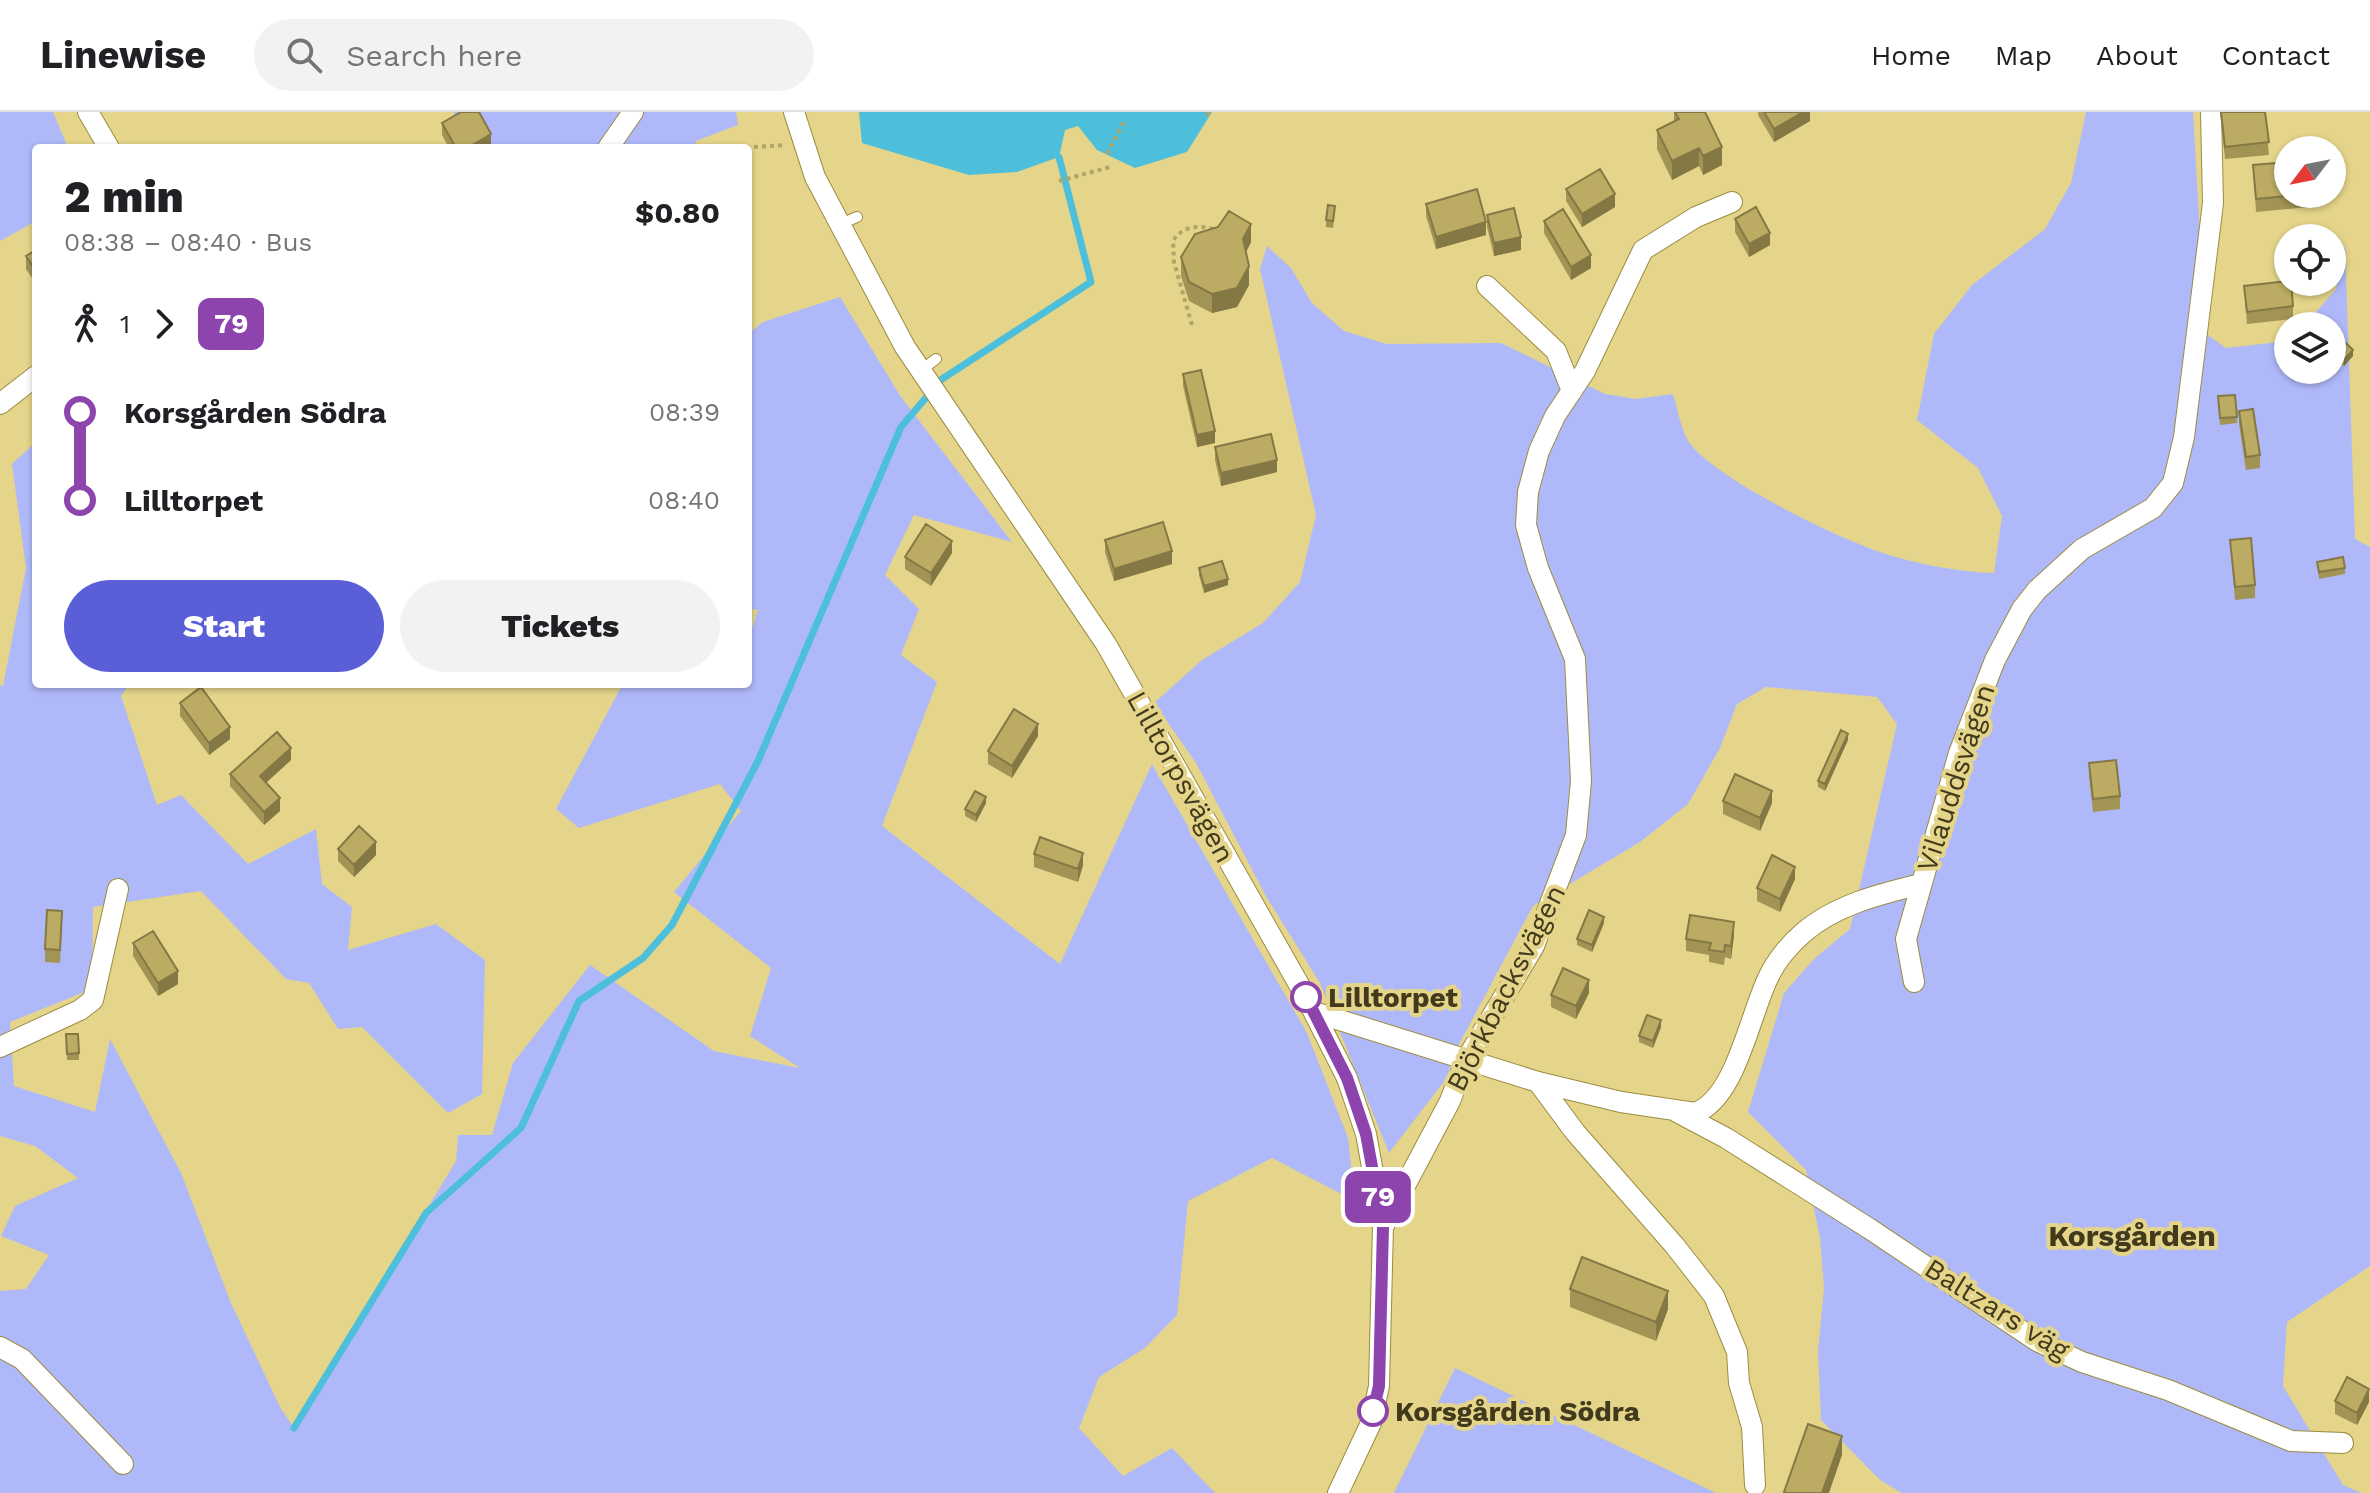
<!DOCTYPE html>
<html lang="en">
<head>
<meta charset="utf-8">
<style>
	body { margin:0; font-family:"Work Sans",sans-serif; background:#f2f2f2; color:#202124; height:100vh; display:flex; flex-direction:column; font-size:30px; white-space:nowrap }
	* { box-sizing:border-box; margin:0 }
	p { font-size:26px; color:#757577 }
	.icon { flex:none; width:44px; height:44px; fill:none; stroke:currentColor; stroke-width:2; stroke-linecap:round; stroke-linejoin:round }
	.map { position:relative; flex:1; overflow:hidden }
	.drawer { position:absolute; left:32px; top:32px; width:720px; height:544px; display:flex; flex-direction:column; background:#fff; border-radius:8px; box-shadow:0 2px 6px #0004 }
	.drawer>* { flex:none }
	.badge { padding:0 16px; border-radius:12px; font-size:28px; line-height:52px }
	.needle { width:52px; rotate:238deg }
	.controls { position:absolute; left:2274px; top:24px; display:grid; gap:16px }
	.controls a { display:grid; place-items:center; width:72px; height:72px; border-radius:50%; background:#fff; box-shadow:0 2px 6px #0004; font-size:40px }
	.map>.badge { position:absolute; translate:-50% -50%; box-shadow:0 0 0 4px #fff }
	.legs { display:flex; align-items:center; gap:12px; height:88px; padding:0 32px; font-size:26px }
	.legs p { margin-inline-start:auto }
	.summary { display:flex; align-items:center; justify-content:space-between; height:136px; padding:0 32px }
	h1 { font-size:44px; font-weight:800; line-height:60px }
	.action { display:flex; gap:16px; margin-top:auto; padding:16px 32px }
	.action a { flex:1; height:92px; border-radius:48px; background:#5b5fd7; color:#fff; font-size:32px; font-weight:800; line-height:92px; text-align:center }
	.action a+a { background:#f2f2f2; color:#202124 }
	ul { padding:0 32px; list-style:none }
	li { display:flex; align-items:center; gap:28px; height:88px; font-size:30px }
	li i { display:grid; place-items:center; width:12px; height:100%; margin:0 10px; background:currentColor }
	li i::after { content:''; width:20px; height:20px; margin:-10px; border:6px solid; border-radius:50%; background:#fff }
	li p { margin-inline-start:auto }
	li:first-child i { background:linear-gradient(#0000 50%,currentColor 0) }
	li:last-child i { background:linear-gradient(currentColor 50%,#0000 0) }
	header { display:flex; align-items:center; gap:48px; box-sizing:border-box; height:112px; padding:0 40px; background:#fff; border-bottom:2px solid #e0e0e0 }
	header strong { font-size:38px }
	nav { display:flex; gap:44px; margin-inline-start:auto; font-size:28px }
	.search { width:560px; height:72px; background:#f2f2f2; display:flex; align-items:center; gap:20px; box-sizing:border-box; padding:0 28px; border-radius:44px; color:#757577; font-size:30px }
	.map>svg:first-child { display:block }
</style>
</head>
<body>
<header>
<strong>Linewise</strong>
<div class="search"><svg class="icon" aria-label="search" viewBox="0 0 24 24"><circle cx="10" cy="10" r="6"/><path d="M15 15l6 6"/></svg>Search here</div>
<nav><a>Home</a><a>Map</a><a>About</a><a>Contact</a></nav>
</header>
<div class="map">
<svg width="2370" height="1381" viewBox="0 0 2370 1381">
	<rect width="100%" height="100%" fill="#e5d58a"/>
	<!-- green -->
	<path fill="#afb9f9" d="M0,0H53L68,36H36V109L0,129Z
		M454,0H736L738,13L696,29L694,36H461Z
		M2086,0H2193L2199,106L2198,216L2226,236L2288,229V258H2332V214H2304L2336,177L2345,133L2355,427L2370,435V1154L2287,1210L2283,1274L2343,1373L2361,1381H1902L1880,1368L1821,1308L1818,1239L1824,1176L1820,1126L1806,1058L1748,1000L1784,881L1815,846L1850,817L1897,612L1877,585L1766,575L1737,592L1720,636L1688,692L1640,730L1533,794L1457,936L1446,967L1389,1041L1320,871L1267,786L1196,651L1154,591L1202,548L1263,511L1300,470L1316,403L1260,157L1267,134L1291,156L1312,191L1344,219L1387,232L1501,231L1605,282L1636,287L1673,282C1678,297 1681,321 1692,334C1722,370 1849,433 1896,445C1928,454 1961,460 1994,461L2002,404L1978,356L1917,308L1934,222L1972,173L2045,117L2071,71Z
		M840,185L901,285L1012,430L914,403L885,463L919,497L901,543L937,570L882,714L1060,852L1152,652L1307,921L1348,1026L1355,1089L1272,1046L1188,1089L1177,1203L1145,1236L1099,1265L1079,1316L1123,1364L1172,1336L1215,1381H0V1179L26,1177L49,1143L1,1124L15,1094L78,1066L35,1034L0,1024V573L3,574L26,456L12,352L36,330V572H129L121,584L157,693L181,683L248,752L316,717L322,772L352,795L348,838L436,812L485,848L482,982L448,1001L362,915L338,917L309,871L286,867L201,779L93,795L92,877L10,910L14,974L95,1000L110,927L181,1061L231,1191L280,1295L294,1316L456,1049L458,1023H492L513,951L590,853L714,939L800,956L750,924L771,856L674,780L741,699L720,672L579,716L556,697L620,577L628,572H748V529L758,498L748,496V222L763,210Z
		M1455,1256L1716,1381H1394Z"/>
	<!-- water -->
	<path fill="#4ebfdb" d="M859,0H1212L1187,40L1135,56L1097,38L1078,14L1065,18L1059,45L1017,60L969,63L862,31Z"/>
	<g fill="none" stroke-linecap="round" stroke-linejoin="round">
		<!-- stream -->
		<path stroke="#4ebfdb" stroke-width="7" d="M294,1316L426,1101L521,1016L579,889L643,846L672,813L758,649L901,315L942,267L1091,170L1059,45"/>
		<!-- lane casing -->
		<g stroke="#9b8c42" stroke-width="12">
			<path id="lane" d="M838,113L857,105
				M920,259L936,247"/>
		</g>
		<!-- street casing -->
		<g stroke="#9b8c42" stroke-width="22">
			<path id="street" d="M88,0L109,36
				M794,0L815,65L905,235L1106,532L1306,885L1347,966L1366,1022L1383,1115L1379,1274L1371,1311L1338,1381
				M608,36L633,0
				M1487,174L1556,239L1572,279
				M0,292L36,264
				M1914,870L1906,827L1959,641L1995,548L2022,497L2037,478L2082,437L2153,396L2173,371L2184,325L2213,91L2211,0
				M1314,900L1538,970L1621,990L1695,1001C1736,987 1750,901 1769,864C1776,849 1790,832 1803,821C1835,793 1880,782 1921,772
				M0,935L80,898L93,888L118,777
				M1538,970L1575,1020L1675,1134L1714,1184L1737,1240L1739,1271L1752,1315L1755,1373
				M1677,1000L1726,1026L1870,1117L2037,1229L2082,1250L2168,1278L2291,1329L2343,1331
				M1383,1115L1450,989L1466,948L1534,834L1576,723L1581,669L1575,547L1538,456L1526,413L1528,380L1539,339L1555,304L1585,259L1643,138L1696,105L1732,90
				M0,1235L22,1247L123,1352"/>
		</g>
		<!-- path -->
		<path stroke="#b1a467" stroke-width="4" stroke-dasharray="4 4" stroke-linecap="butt" d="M1207,0L1210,4
			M738,36L784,33
			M1107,42L1124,10
			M1059,69L1110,55
			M1192,213L1174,150L1173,129C1182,113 1201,113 1217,118"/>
		<!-- lane -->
		<use href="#lane" stroke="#fff" stroke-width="10"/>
		<!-- street -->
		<use href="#street" stroke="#fff" stroke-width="20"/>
	</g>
	<!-- wall -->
	<path fill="#a29455" d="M1674,0H1705L1722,53L1703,63L1699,54L1672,68L1657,37V18L1674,10Z
		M1758,0H1810V9L1774,30L1758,3Z
		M2220,0H2265L2269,43L2225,47Z
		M442,11L491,35L449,36L442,23Z
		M2253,53L2309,82V95L2256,100Z
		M1566,77L1615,95L1582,115L1566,89Z
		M1426,92L1486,123L1436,137L1426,104Z
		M1335,100L1333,116L1326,115V108Z
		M1487,103L1521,138L1494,144L1487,115Z
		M1735,107L1770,133L1749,145L1735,120Z
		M1544,109L1591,156L1571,168L1544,121Z
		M1251,130L1246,140L1249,173L1237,195L1212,201L1189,189L1181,164V145Z
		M36,138V168L34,169L26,157V144Z
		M2244,174L2293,194V207L2247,212Z
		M2332,233L2353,244L2344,254L2332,244Z
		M1183,262L1215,331L1197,335L1183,274Z
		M2235,283L2237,311L2220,313L2218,290Z
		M2239,299L2260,343V356L2246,358L2239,312Z
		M1215,335L1277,360L1221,374L1215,348Z
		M1105,428L1172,452L1114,469L1105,440Z
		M2230,428L2255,473V486L2235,488Z
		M952,441L931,474L905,457V445Z
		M2317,450L2345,456V462L2319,467Z
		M1199,456L1228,473L1204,481L1199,463Z
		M180,591L230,627L209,643L180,604Z
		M1038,624L1012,666L988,652V639Z
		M1848,628L1825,679L1818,675V669Z
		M291,648L266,671L280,699L264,713L230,674V662Z
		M2089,651L2120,684V697L2093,700L2089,664Z
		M1723,689L1772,691L1760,719L1723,702Z
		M986,691L976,710L965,704V697Z
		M338,737L376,743L354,765L338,749Z
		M1034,742L1083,753L1078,770L1034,755Z
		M1795,767L1780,800L1757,789V776Z
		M1604,811L1592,840L1577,833V827Z
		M62,812L60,851L45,850V837Z
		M1734,823L1731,847L1725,845L1724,853L1709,850V843L1686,839V827Z
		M133,831L178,872L158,884L133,844Z
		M1589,881L1576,907L1551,895V883Z
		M1661,915L1653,936L1639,930V924Z
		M66,922L79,941V948H67Z
		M1570,1177L1668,1197L1656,1229L1570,1195Z
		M2335,1289L2369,1290L2357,1313L2335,1302Z"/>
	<!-- shaded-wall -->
	<path fill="#847845" d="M1803,0H1810V9L1774,30V17Z
		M491,22V35L490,36H467Z
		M1722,35V53L1703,63V44Z
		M1699,36V54L1672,68V49Z
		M1615,82V95L1582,115V102Z
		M1486,110V123L1436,137V125Z
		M1251,112V130L1243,146V127Z
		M1770,121V133L1749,145V132Z
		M1521,125V138L1494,144V131Z
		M1591,143V156L1571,168V155Z
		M1249,154V173L1237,195L1212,201V182Z
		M36,155V168L34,169V156Z
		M2353,238V244L2344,254V248Z
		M1215,319V331L1197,335V323Z
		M1277,348V360L1221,374V361Z
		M952,429V441L931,474V461Z
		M1172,439V452L1114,469V457Z
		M1228,467V473L1204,481V474Z
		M1038,612V624L1012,666V654Z
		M230,615V627L209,643V631Z
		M1848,622V628L1825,679V672Z
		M291,636V648L260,676V664Z
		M1772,679V691L1760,719V706Z
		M986,685V691L976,710V703Z
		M280,686V699L264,713V700Z
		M376,730V743L354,765V753Z
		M1083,741V753L1078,770V757Z
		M1795,755V767L1780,800V787Z
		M1604,805V811L1592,840V833Z
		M1734,810V823L1731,847V834Z
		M178,859V872L158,884V871Z
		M1589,868V881L1576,907V894Z
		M1661,908V915L1653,936V929Z
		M1668,1179V1197L1656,1229V1210Z
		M2369,1277V1290L2357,1313V1301Z
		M1842,1324V1343L1829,1381H1822Z"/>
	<!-- building -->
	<path fill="#bcac63" stroke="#847845" stroke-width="2" d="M461,0H479L491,22L467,36H456L442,11Z
		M1675,0H1705L1722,35L1703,44L1699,36L1672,49L1657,18L1679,7Z
		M1764,0H1803L1774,17Z
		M2221,0H2265L2269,30L2225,35Z
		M2288,50V82H2309L2256,87L2253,53Z
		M1600,57L1615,82L1582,102L1566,77Z
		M1477,77L1486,110L1436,125L1426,92Z
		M1328,93L1335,94L1333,109L1326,108Z
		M1756,95L1770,121L1749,132L1735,107Z
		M1514,96L1521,125L1494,131L1487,103Z
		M1563,97L1591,143L1571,155L1544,109Z
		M1229,99L1251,112L1243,127L1249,154L1237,176L1212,182L1189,170L1181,145L1195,122L1218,115Z
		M36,138V155L34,156L26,144Z
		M2288,169L2291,170L2293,194L2247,200L2244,174Z
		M2340,225L2353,238L2344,248L2332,237V233Z
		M1201,258L1215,319L1197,323L1183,262Z
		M2235,283L2237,305L2220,306L2218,284Z
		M2253,297L2260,343L2246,345L2239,299Z
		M1271,322L1277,348L1221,361L1215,335Z
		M1163,410L1172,439L1114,457L1105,428Z
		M926,412L952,429L931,461L905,445Z
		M2251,426L2255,473L2235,475L2230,428Z
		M2343,445L2345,456L2319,460L2317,450Z
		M1222,449L1228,467L1204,474L1199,456Z
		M201,575L230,615L209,631L180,591Z
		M1014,597L1038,612L1012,654L988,639Z
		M1841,618L1848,622L1825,672L1818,669Z
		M277,620L291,636L260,664L280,686L264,700L230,662Z
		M2116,648L2120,684L2093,687L2089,651Z
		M1735,662L1772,679L1760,706L1723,689Z
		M975,679L986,685L976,703L965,697Z
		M359,714L376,730L354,753L338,737Z
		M1040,725L1083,741L1078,757L1034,742Z
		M1772,743L1795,755L1780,787L1757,776Z
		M47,798L62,799L60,838L45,837Z
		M1589,798L1604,805L1592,833L1577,827Z
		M1690,803L1734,810L1731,834L1725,833L1724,840L1709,838L1711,831L1686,827Z
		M153,819L178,859L158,871L133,831Z
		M1563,856L1589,868L1576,894L1551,883Z
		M1647,903L1661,908L1653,929L1639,924Z
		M66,922H78L79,941L67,942Z
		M1582,1145L1668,1179L1656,1210L1570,1177Z
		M2347,1265L2369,1277L2357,1301L2335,1289Z
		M1808,1312L1842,1324L1822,1381H1788L1784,1380Z"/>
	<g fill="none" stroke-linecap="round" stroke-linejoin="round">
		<!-- line-1 casing -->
		<g stroke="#fff" stroke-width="18">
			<path id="line-1" d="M1306,885L1347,966L1366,1022L1383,1115L1379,1274L1373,1299"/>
		</g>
		<!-- line-1 -->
		<use href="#line-1" stroke="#8e44ad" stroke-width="12"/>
	</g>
	<!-- markers -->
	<g fill="#fff" stroke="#8e44ad" stroke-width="4">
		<circle cx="1306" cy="885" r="14"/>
		<circle cx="1373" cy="1299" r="14"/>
	</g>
	<g text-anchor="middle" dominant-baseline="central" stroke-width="8" stroke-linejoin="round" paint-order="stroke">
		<!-- street labels -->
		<g font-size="28" fill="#413a1c" stroke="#e5d58a">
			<text transform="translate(1181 665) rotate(61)">Lilltorpsvägen</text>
			<text transform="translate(1956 666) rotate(-72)">Vilauddsvägen</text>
			<text transform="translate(1506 876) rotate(-63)">Björkbacksvägen</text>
			<text transform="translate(1997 1197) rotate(32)">Baltzars väg</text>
		</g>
		<!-- stop labels -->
		<g font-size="28" font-weight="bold" fill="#413a1c" stroke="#e5d58a" text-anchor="start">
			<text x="1328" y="885">Lilltorpet</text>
			<text x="1395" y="1299">Korsgården Södra</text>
		</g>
		<!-- neighbourhood labels -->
		<g font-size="30" font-weight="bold" fill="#413a1c" stroke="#e5d58a">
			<text x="2132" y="1123">Korsgården</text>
		</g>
	</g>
</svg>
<div class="controls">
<a><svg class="needle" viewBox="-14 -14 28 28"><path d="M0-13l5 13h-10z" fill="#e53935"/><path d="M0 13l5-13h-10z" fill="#757577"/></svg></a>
<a><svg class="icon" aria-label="locate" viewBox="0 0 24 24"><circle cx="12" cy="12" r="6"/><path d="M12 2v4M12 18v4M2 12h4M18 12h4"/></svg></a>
<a><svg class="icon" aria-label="layers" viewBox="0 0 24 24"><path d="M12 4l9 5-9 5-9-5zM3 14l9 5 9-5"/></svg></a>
</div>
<b class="badge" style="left:1378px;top:1085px;background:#8e44ad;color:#fff">79</b>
<section class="drawer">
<div class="summary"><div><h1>2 min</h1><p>08:38 – 08:40 · Bus</p></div><b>$0.80</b></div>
<div class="legs"><svg class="icon" aria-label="walk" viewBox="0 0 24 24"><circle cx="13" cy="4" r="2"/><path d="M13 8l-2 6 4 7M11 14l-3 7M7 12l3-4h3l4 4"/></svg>1<svg class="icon" aria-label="forward" viewBox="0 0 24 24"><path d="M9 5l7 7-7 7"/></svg><b class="badge" style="background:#8e44ad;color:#fff">79</b></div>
<ul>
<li><i style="color:#8e44ad"></i><b>Korsgården Södra</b><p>08:39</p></li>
<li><i style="color:#8e44ad"></i><b>Lilltorpet</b><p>08:40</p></li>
</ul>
<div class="action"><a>Start</a><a>Tickets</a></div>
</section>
</div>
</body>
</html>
